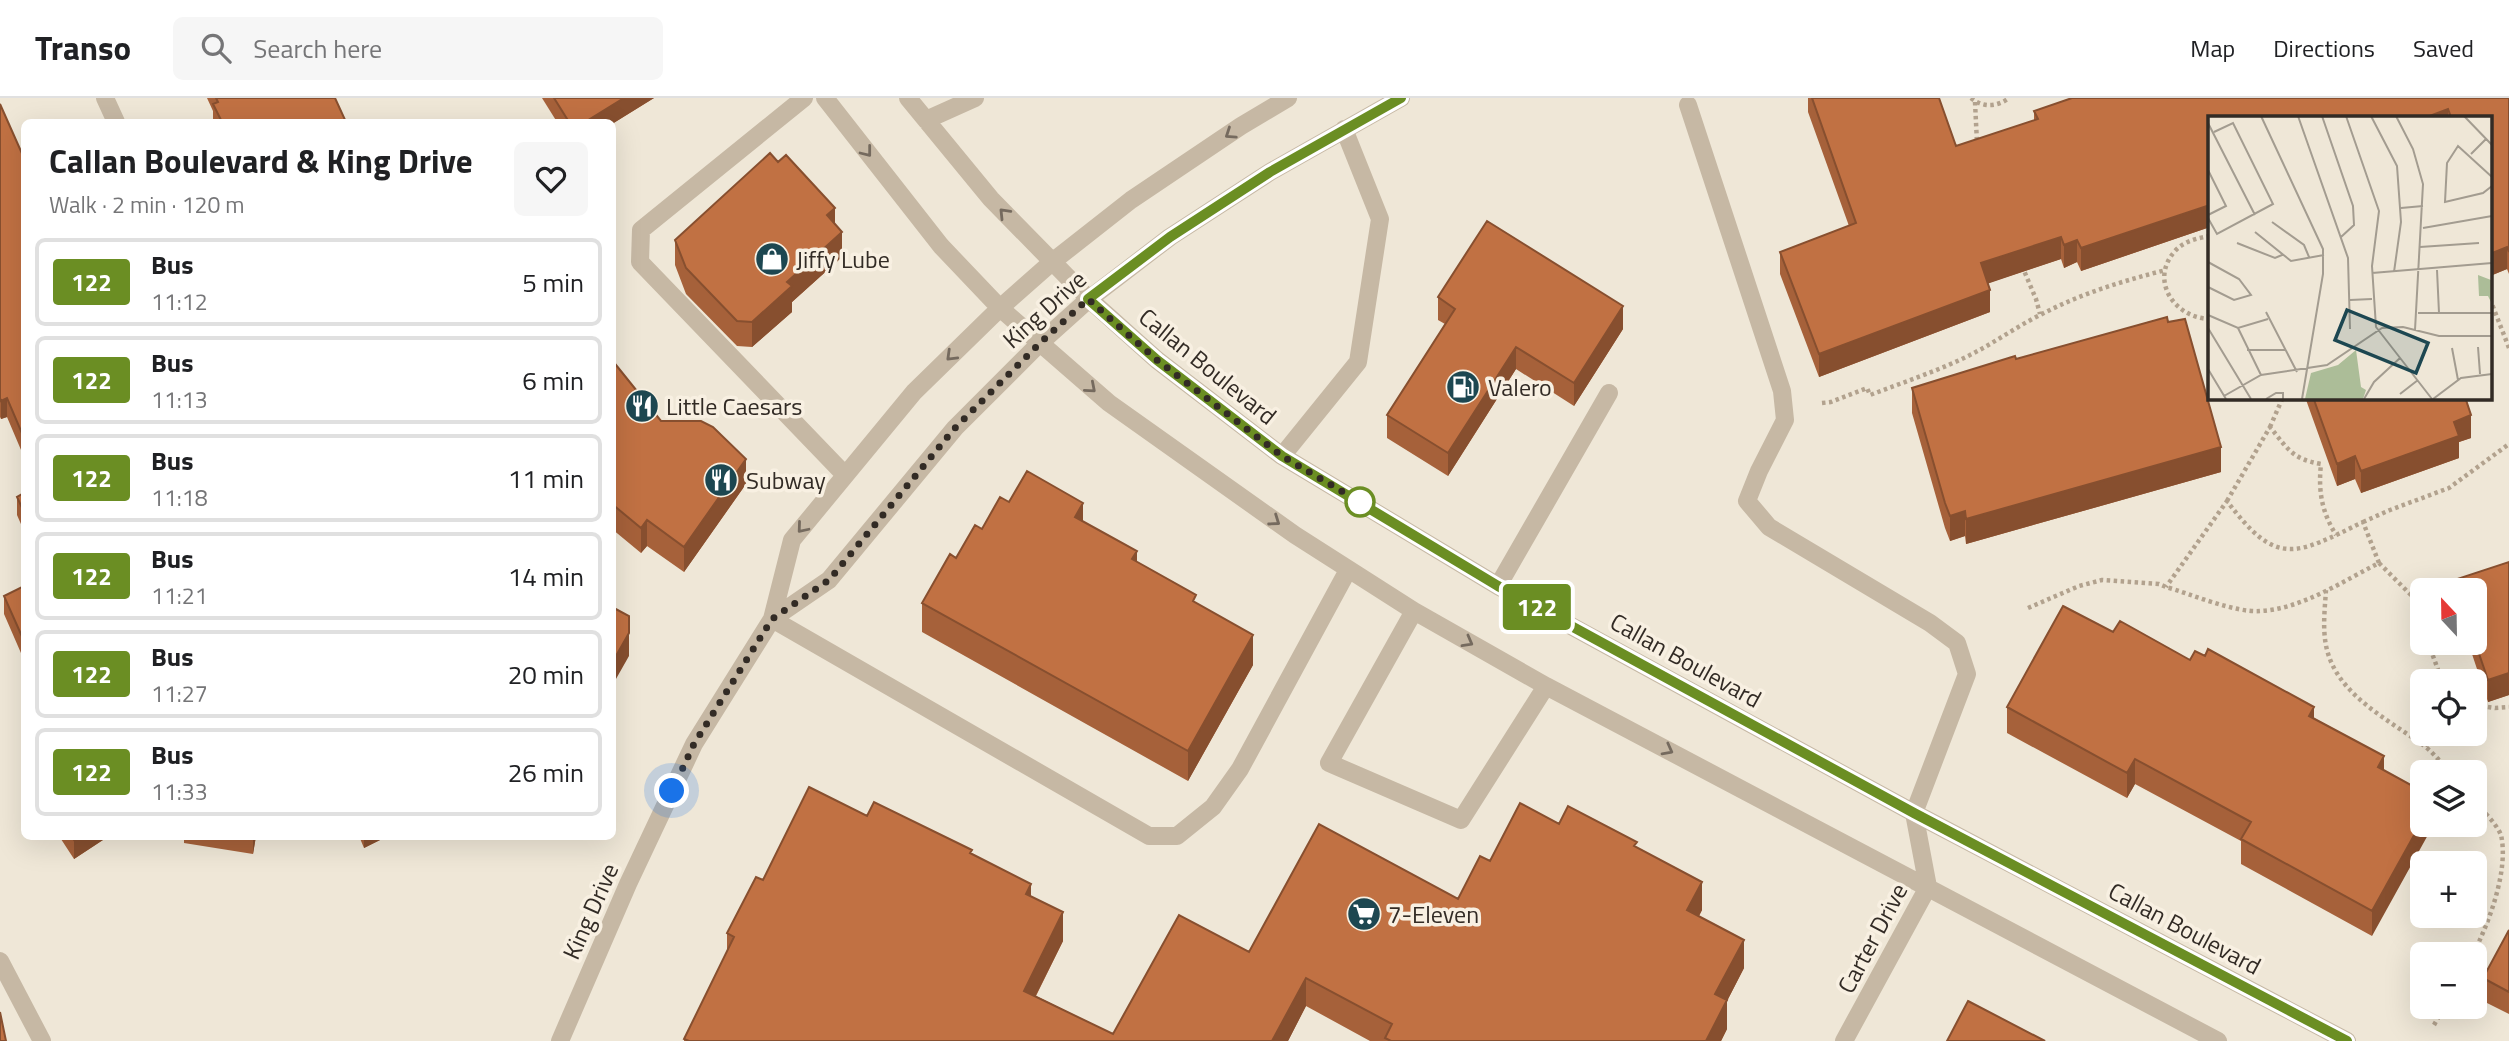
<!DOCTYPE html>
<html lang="en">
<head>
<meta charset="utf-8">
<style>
	body { margin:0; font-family:"Titillium Web",sans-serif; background:#f6f6f6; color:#202124; height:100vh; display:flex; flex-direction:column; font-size:26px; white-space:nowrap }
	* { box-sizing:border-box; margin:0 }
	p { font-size:23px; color:#757577 }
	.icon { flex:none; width:38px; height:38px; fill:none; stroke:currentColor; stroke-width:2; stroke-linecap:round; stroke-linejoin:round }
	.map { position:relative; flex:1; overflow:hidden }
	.sheet { position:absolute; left:21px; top:21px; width:595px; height:721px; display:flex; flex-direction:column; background:#fff; border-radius:10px; box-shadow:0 7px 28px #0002 }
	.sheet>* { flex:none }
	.badge { padding:0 14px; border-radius:5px; font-size:24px; line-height:46px }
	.needle { width:46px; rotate:338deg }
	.tools { position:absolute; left:2410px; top:480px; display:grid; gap:14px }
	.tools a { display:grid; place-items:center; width:77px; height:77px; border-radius:10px; background:#fff; box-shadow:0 7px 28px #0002; font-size:35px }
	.you { position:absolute; width:35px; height:35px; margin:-18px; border:5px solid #fff; border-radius:50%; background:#1a73e8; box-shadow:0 0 0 10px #1a73e833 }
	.map>.badge { position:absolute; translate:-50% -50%; box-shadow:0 0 0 4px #fff }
	.round { display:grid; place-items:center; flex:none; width:74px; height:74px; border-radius:10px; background:#f6f6f6 }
	.summary { display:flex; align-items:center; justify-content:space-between; height:119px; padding:0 28px }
	h1 { font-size:33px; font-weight:700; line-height:52px }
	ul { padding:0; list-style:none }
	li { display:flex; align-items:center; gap:21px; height:88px; margin:0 14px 10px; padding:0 14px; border:4px solid #e0e0e0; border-radius:10px }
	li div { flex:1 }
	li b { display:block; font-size:26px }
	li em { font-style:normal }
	li .badge { min-width:77px; font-weight:700; text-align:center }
	header { display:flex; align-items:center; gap:42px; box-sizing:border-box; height:98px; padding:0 35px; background:#fff; border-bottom:2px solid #e0e0e0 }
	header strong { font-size:33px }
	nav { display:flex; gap:38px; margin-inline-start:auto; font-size:24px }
	.search { width:490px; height:63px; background:#f6f6f6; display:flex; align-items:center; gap:18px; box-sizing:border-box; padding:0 24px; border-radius:10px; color:#757577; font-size:26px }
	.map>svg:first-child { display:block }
</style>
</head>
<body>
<header>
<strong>Transo</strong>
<div class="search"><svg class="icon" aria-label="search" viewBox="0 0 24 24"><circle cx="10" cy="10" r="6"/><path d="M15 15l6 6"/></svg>Search here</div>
<nav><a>Map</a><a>Directions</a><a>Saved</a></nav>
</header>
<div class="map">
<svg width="2509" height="943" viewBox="0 0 2509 943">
	<rect width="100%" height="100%" fill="#efe7d7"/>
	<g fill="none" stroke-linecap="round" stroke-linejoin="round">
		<!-- path -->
		<path stroke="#b2a28e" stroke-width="4.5" stroke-dasharray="3.5 3.5" stroke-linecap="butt" d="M1971,0C1983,10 1997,9 2009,0
			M1975,4L1977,45
			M2210,138C2198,140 2184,143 2175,153C2149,182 2174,220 2210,221
			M2022,168L2036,201L2040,216
			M2490,201L2509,250
			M1822,305L1831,304L1867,290L1870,297C1904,284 1938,273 1970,257C1994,245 2016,229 2040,217C2080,196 2122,183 2166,172
			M2270,329L2283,299
			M2227,403L2270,329C2288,351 2292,361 2321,366C2318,394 2322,414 2336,437
			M2363,424L2390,412L2449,390L2509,346
			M2379,465L2414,500L2422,526
			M2326,492C2325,508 2323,525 2325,541C2331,594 2385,619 2423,647C2433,654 2441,665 2450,674
			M2028,510L2079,488L2102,482L2159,486L2166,489C2191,496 2235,515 2260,513C2302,511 2343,483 2379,465L2363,424C2295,457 2277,470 2227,403L2166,489
			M2428,544L2442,583
			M2474,607L2495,610L2509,609
			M2425,648L2433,635
			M2473,856C2489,825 2509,772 2501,737C2496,725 2483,713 2474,703
			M2434,927L2445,908"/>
		<!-- minor -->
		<path stroke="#c6b8a4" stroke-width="18" d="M105,0L116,24
			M804,0L641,132L640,164L845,377
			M825,0L941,148L1000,210L1109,305L1295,437L1414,513L1546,588L2218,943
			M908,0L991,101L1089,201L1157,262L1282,358L1498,488L1914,715L2347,943
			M1688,7L1782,293L1785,322L1759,373L1747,403L1769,429L1930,525L1957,545L1967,576L1914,715L1928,789L1844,943
			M926,22L975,0
			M1282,358L1358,264L1380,121L1344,31
			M1498,488L1609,295
			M1414,513L1329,665L1461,722L1546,588
			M772,521L829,482L955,330L1040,245L1089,201L1170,139L1270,74L1401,0
			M772,521L1149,738H1177L1213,709L1240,671L1348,472
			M0,863L42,943
			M560,943L628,786L694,646L772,521L792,442L914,294L1000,210L1052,164L1131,102L1241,28L1288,0"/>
	</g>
	<!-- wall -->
	<path fill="#a6613a" d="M207,0H335L346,24H213V13Z
		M542,0H654L612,26V24H557Z
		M1808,0H1939L1956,48L2034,23V13L2509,0V176L2507,171L2490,178V19H2210V129L2081,173L2077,164L2064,170L2061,161L1988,185L1990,214L1819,279L1780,176V154L1849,128L1808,14Z
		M0,6L24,60V359L7,319L1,321L0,319Z
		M835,126L842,159L792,204V214L752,249L737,248L686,196L675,167V142Z
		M1438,199L1623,231L1574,308L1516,271L1448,378L1387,340V317L1445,226L1438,222Z
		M2016,261L2221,374L1966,446L1965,438L1950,443L1945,430L1912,315V290Z
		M612,262L661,323L746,386L684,474L647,448L641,455L612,431Z
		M2305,299H2465L2471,340L2459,344V360L2361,395L2355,381L2337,388Z
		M24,395V433L17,417V399Z
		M1009,404L1083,423L1137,464L1196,505L1253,567L1188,683L922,534V505L982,431Z
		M2509,464V597L2488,604L2468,544H2474V492H2454V482Z
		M24,488V562L4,516V498Z
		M2113,534L2190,562L2314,620L2384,658L2372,838L2241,766V743L2135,686L2127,700L2007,635V609Z
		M867,718L972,756L1031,798L1063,843L1036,898L1113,936L1249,854L1458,801L1490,763L1559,726L1637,749L1702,812L1699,818L1744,870L1727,903V931L1721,943H1370L1306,908L1288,943H684V941L727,853V835L763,782Z
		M59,738H109L74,761Z
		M184,738H256L253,756L184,745Z
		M359,738H388L364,750Z
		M2509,832V916L2483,903V880Z"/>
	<!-- shaded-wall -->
	<path fill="#874f2f" d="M624,0H654L612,26V24H585Z
		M2448,11V19H2427Z
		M2210,107V129L2081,173V150Z
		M835,110V135L827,117Z
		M842,134V159L792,204V214L752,249V224L787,184Z
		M2061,139V161L1981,188V165Z
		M2077,142V164L2064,170V147Z
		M2507,149V171L2490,178V156Z
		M1990,192V214L1819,279V256Z
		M1623,208V231L1574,308V285Z
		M1516,249V271L1448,378V355Z
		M7,300V319L1,321V303Z
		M2471,317V340L2459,344V360L2361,395V373L2454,324Z
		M2221,349V374L1966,446V421Z
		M2355,358V381L2337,388V366Z
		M746,361V386L684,474V449Z
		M1083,405V434L1075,419Z
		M1965,413V438L1950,443V418Z
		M647,422V448L641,455V430Z
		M1137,453V483L1132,461Z
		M629,535V558L612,588V565Z
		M1253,537V567L1188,683V653Z
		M2509,575V597L2488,604V582Z
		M2314,609V635L2309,618Z
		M2384,658V683L2378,669Z
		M2135,661V686L2127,700V675Z
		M2422,723V726H2434L2372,838V813Z
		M80,738H109L74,761V742Z
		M253,738H256L253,756Z
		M364,738H388L364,750Z
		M1702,784V812L1687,841V812Z
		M1031,786V814L1026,796Z
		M1063,814V843L1024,921V893Z
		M1744,842V870L1727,903V931L1721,943H1706L1715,896Z
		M1306,880V908L1288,943H1272Z"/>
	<!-- building -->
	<path fill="#c17143" stroke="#874f2f" stroke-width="2" d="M216,0H335L346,24H222L213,6L218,4Z
		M554,0H624L585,24H569Z
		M1812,0H1939L1956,48L2038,21L2034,13L2072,0H2509V154L2507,149L2490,156V19H2451L2448,11L2427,19H2210V107L2081,150L2077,142L2064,147L2061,139L1981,165L1990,192L1819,256L1780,154L1856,125Z
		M0,6L24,60V340L7,300L1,303L0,300Z
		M770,55L778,64L786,57L835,110L827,117L842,134L787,184L792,188L752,224L737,223L686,170L675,142Z
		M1487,123L1623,208L1574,285L1516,249L1448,355L1387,317L1455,211L1438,199Z
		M2167,219L2168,224L2185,221L2221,349L1966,421L1965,413L1950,418L1945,405L1912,290L2015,258L2016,261Z
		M612,262L661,323H701L713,329L746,361L684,449L647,422L641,430L612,406Z
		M2313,299H2465L2471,317L2454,324L2459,338L2361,373L2355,358L2337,366Z
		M1027,373L1083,405L1075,419L1137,453L1132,461L1196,497L1193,503L1253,537L1188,653L922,505L950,456L956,460L975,427L982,431L1000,399L1009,404Z
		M24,395V414L17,399Z
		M2509,464V575L2488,582L2474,541V492H2458L2454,482Z
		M24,488V543L4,498Z
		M2063,508L2113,534L2120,523L2190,562L2195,553L2205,558L2208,551L2314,609L2309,618L2384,658L2378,669L2422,693V723L2372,813L2241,741L2251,724L2135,661L2127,675L2007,609Z
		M612,509L629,518V535L612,565Z
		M809,689L867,718L874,704L972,752L970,755L1031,786L1026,796L1063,814L1024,893L1113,936L1179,817L1249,854L1319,726L1458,801L1480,758L1490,763L1520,705L1559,726L1568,708L1637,744L1634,748L1702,784L1687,812L1744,842L1715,896L1727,902L1706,943H1391L1385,940L1392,926L1306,880L1272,943H689L684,941L734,839L727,835L756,779L763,782Z
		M71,738H80L74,742Z
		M2509,832V894L2483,880Z
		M1968,903L2045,943H1947Z
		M0,914L6,943H0Z"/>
	<!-- one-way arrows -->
	<defs><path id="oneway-chevron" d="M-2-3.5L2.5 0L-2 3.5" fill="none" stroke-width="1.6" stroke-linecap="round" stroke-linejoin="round" transform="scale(1.75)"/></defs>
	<g stroke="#756a5e">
		<use href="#oneway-chevron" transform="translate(1230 36) rotate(146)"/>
		<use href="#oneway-chevron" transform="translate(867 54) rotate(52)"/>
		<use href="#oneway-chevron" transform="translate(1004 115) rotate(-134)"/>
		<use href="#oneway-chevron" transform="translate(951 258) rotate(136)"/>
		<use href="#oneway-chevron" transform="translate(1091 290) rotate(41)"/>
		<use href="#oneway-chevron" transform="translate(1275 423) rotate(35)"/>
		<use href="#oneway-chevron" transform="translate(802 430) rotate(130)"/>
		<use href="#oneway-chevron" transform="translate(1468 544) rotate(29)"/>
		<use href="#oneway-chevron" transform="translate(1668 652) rotate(28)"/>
	</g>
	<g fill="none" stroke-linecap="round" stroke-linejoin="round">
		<!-- line casing -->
		<g stroke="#fff" stroke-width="16">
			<path id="line" d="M1401,0L1270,74L1170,139L1088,201L1157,262L1282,358L1498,488L1914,715L2347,943"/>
		</g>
		<!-- line -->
		<use href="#line" stroke="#6b8e23" stroke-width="10"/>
		<!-- walk -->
		<path stroke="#322b25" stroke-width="7" stroke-dasharray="0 12.6" d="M672,693L694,646L772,521L829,482L955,330L1040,245L1088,201L1157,262L1282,358L1360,404"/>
	</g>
	<!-- icons -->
	<defs>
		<g id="shop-disc" transform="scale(1.75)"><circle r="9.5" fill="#1d4751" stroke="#f8f0e2"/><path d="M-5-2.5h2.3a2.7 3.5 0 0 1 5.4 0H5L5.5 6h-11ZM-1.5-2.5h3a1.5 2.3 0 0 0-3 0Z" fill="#fff"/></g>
		<g id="fuel-disc" transform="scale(1.75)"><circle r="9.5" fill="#1d4751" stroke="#f8f0e2"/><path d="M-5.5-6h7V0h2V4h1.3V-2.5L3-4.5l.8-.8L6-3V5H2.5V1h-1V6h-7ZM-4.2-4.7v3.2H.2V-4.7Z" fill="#fff"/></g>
		<g id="restaurant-disc" transform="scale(1.75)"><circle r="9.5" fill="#1d4751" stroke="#f8f0e2"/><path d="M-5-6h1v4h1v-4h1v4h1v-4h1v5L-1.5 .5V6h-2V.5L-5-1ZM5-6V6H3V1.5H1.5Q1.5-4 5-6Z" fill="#fff"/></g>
		<g id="supermarket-disc" transform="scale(1.75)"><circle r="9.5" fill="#1d4751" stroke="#f8f0e2"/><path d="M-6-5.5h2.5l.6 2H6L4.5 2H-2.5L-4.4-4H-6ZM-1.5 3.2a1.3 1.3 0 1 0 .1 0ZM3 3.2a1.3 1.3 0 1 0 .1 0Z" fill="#fff"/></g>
	</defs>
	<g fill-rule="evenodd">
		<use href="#shop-disc" x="772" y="161"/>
		<use href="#fuel-disc" x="1463" y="289"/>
		<use href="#restaurant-disc" x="642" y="308"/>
		<use href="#restaurant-disc" x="721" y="382"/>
		<use href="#supermarket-disc" x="1364" y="816"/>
	</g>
	<!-- markers -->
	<circle fill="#fff" stroke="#6b8e23" stroke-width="3.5" cx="1360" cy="404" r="14"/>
	<g text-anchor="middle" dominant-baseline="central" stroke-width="7" stroke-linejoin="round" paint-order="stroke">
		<!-- poi labels -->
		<g font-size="24" fill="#322b25" stroke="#f8f0e2" text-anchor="start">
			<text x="796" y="161">Jiffy Lube</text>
			<text x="1488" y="289">Valero</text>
			<text x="666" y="308">Little Caesars</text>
			<text x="746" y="382">Subway</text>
			<text x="1388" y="816">7-Eleven</text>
		</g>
		<!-- street labels -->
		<g font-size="24" fill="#322b25" stroke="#f8f0e2">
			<text transform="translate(1044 211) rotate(-42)">King Drive</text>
			<text transform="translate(1208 268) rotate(39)">Callan Boulevard</text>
			<text transform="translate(1686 562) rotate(29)">Callan Boulevard</text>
			<text transform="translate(590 813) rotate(-66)">King Drive</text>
			<text transform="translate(2185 830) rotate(28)">Callan Boulevard</text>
			<text transform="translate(1872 840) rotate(-62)">Carter Drive</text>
		</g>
	</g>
	<!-- overview -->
	<g transform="translate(2208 18)">
		<rect width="284" height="284" fill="#efe7d7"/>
		<path d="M270,159L283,164V186L280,180H271ZM148,234L153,271L158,274L155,283H97L103,257L130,249Z" fill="#acbd98"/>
		<path fill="none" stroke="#a39c90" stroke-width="2" d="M53,0L115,133V158L94,283M90,0L140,142L142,213M114,0L145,90L146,109L133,121M138,0L171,95L164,150L168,211L224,283M163,0L189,50L193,106L186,156M188,0L205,33L215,68L207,214M256,0L284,29M0,7L47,99M263,38L278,23M0,54L18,90L0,99M284,61L250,30L239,47L237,86L275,77L284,70M193,92L215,90M0,102L9,118L65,88L25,7L6,16M64,106L96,129L101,141M215,112L284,100M47,116L83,145L116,139M29,127L67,142L74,139M212,131L271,127M0,146L31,163L43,179L26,184L0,171M229,154L231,197M164,157L284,147M142,184L164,183M58,196L89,256M210,197H284M0,199L30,212L60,203M0,212L43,283M30,212L53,259M270,231L272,258M244,232L250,264M39,234H77M0,253L18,283M192,278L210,264M16,280L53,259L119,249L174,212L195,211L231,220H284M58,283L68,277H75V283M156,283L166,266L192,242M225,283L253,262L284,258"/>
		<path fill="#1d4751" fill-opacity="0.15" stroke="#1d4751" stroke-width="3.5" d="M139,194L220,227L208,257L127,224Z"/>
		<rect width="284" height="284" fill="none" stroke="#322b25" stroke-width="3.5"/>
	</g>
</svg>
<div class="tools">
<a><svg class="needle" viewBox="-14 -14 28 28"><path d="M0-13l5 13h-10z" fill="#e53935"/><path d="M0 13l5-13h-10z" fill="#757577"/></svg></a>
<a><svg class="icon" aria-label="locate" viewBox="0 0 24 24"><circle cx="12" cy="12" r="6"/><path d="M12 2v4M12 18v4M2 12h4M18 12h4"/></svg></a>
<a><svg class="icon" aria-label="layers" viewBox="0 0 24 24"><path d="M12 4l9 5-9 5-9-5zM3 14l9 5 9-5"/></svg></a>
<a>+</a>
<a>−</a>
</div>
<div class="you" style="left:672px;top:693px"></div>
<b class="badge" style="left:1537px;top:509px;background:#6b8e23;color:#fff">122</b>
<section class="sheet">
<div class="summary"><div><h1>Callan Boulevard &amp; King Drive</h1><p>Walk · 2 min · 120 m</p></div><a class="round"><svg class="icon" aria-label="heart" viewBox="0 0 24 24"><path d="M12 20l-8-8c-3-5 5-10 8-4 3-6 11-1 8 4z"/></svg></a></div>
<ul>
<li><span class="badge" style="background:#6b8e23;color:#fff">122</span><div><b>Bus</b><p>11:12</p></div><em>5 min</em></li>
<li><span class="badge" style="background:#6b8e23;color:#fff">122</span><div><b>Bus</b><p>11:13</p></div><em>6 min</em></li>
<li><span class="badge" style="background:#6b8e23;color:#fff">122</span><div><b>Bus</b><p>11:18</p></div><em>11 min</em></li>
<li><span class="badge" style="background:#6b8e23;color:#fff">122</span><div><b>Bus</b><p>11:21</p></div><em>14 min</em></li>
<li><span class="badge" style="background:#6b8e23;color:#fff">122</span><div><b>Bus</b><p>11:27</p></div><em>20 min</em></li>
<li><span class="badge" style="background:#6b8e23;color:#fff">122</span><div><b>Bus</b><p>11:33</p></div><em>26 min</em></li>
</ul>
</section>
</div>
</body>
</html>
